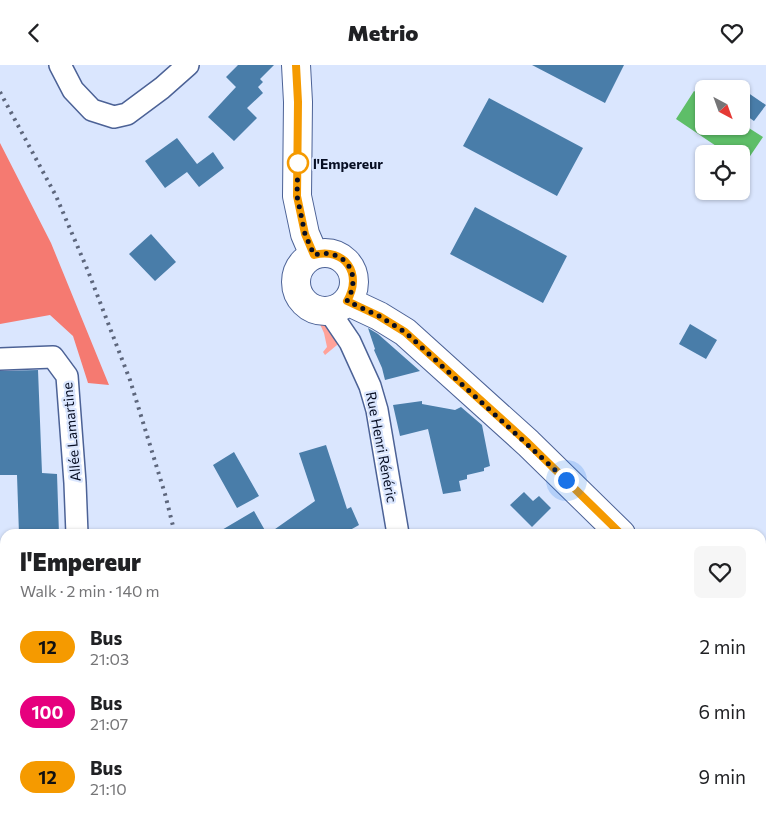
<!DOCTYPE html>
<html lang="en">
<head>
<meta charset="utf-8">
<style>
	body { margin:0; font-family:Commissioner,sans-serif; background:#f6f6f6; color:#202124; height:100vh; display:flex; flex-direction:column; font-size:19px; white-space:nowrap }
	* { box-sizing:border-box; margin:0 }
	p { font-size:16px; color:#757577 }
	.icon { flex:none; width:28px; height:28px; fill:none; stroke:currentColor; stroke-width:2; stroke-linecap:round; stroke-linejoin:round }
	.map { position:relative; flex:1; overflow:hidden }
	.side { position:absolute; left:0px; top:464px; width:766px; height:291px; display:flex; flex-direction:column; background:#fff; border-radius:15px 15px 0 0; box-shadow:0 1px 4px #0004 }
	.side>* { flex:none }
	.badge { padding:0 10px; border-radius:16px; font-size:18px; line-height:32px }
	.needle { width:32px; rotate:139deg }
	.buttons { position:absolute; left:695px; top:15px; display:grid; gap:10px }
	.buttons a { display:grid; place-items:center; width:55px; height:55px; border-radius:8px; background:#fff; box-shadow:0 1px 4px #0004; font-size:25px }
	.you { position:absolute; width:25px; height:25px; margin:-12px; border:4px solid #fff; border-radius:50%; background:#1a73e8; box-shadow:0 0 0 8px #1a73e833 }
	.map>.badge { position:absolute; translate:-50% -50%; box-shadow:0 0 0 2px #fff }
	.round { display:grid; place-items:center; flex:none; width:52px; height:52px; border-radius:8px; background:#f6f6f6 }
	.overview { display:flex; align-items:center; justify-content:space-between; height:85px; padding:0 20px }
	h1 { font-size:24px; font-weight:800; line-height:38px }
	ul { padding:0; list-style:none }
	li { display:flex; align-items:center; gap:15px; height:65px; padding:0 20px }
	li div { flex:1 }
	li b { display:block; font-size:19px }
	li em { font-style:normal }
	li .badge { min-width:55px; font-weight:700; text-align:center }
	header { display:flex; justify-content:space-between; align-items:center; height:65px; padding:0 20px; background:#fff; font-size:22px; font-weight:800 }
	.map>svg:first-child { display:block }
</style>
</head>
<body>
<header><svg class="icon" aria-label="back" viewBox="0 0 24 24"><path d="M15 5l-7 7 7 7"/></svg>Metrio<svg class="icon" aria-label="heart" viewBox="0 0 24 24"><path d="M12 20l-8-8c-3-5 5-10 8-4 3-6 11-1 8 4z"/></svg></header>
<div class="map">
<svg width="766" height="754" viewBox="0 0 766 754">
	<rect width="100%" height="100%" fill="#dae6fe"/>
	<!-- green -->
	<path fill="#ffa299" d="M318,255L324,256L343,275L325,290L323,287L327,282L324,268Z"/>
	<!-- forest -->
	<path fill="#f57a71" d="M0,78L51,178L109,320L88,318L73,271L50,250L0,259Z"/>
	<!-- water -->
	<path fill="#5ebe68" d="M694,26L704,32V61H741V58L763,72L744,100L741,98V89H728L676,54Z"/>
	<!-- building -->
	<path fill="#497da9" d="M238,0H274L260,14L263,17L258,22L263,28L247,43L257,53L234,76L208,52L236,22L226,12Z
		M532,0H624L605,38Z
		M741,23L766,40L754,56L741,47Z
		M489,33L583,83L557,131L463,81Z
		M177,73L197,99L213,87L224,103L199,122L187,107L165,123L145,96Z
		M475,142L567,191L543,238L450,189Z
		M151,169L176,197L155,216L129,189Z
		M690,259L717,275L706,294L679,279Z
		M368,263L378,269L420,306L385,315L382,303L374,285L375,284Z
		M38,305L42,408L57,409L59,469H19L17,410H0V306Z
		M422,336V339L455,345L461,342L482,360L490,401L484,403V406L467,410V414L459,416L461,426L443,429L428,364L400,371L393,340Z
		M326,380L347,444L351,442L359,460L343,469H268L315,436L299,388Z
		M234,387L259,431L237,443L213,400Z
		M524,427L533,436L539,431L551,443L532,462L510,440Z
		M254,446L267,469H215Z"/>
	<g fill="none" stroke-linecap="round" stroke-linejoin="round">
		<!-- lane casing -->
		<g stroke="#4c6296" stroke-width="12">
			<path id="lane" d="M611,750L616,754
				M601,754L605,750"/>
		</g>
		<!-- street casing -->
		<g stroke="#4c6296" stroke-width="24">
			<path id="street" d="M60,0L73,25L92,45L114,52L127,49L162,23L188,0
				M329,246L350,277L370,321L377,345L398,469
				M0,294L53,292L67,311L75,418L77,469
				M0,635L5,632
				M440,750L441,754
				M103,754L105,750"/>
		</g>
		<!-- secondary casing -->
		<g stroke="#4c6296" stroke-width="30">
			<path id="secondary" d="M296,0L298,37L297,131L305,169L314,190
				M296 217a29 29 0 1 1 58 0a29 29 0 1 1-58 0Z
				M347,236L379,251L405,267L528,378L621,469
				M761,616L766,621"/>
		</g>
		<!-- lane -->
		<use href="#lane" stroke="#fff" stroke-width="10"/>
		<!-- street -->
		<use href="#street" stroke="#fff" stroke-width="21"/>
		<!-- secondary -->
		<use href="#secondary" stroke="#fff" stroke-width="28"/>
		<!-- rail -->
		<path stroke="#5d667c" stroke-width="4" stroke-dasharray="2.5 5" stroke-linecap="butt" d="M0,27L56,131L88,206L130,315L165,429L175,469
			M225,750V754"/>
	</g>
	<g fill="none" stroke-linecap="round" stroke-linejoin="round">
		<!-- line casing -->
		<g stroke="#fff" stroke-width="11">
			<path id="line" d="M296,0L298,37L297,131L305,169L314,190C345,182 363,209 347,236L379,251L405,267L528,378L621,469"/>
		</g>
		<!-- line -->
		<use href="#line" stroke="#f59a00" stroke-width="8"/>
		<!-- walk -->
		<path stroke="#070e23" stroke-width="5" stroke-dasharray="0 9" d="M298,98V93L297,131L305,169L314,190C345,182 363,209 347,236L379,251L405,267L566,415"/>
	</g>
	<!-- markers -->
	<circle fill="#fff" stroke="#f59a00" stroke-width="2.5" cx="298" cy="98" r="10"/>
	<g text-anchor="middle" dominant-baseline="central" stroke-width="4.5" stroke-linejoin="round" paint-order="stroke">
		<!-- stop labels -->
		<g font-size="14" font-weight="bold" fill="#070e23" stroke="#dae6fe" text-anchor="start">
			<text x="313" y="98">l'Empereur</text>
		</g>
		<!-- street labels -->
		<g font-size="14" fill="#070e23" stroke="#dae6fe">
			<text transform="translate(71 367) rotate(-95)">Allée Lamartine</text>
			<text transform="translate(382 382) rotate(79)">Rue Henri Rénéric</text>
		</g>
	</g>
</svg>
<div class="buttons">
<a><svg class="needle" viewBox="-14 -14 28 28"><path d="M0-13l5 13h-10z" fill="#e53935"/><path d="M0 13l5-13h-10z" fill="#757577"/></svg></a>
<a><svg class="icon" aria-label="locate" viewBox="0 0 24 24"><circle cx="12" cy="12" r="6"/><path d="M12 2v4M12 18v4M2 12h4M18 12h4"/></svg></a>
</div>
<div class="you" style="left:566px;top:415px"></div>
<section class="side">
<div class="overview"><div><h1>l'Empereur</h1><p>Walk · 2 min · 140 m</p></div><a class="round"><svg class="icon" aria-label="heart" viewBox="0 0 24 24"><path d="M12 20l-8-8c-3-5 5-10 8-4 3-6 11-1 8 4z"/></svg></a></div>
<ul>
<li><span class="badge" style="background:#f59a00;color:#111">12</span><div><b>Bus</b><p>21:03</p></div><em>2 min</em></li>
<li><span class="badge" style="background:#e6007e;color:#fff">100</span><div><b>Bus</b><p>21:07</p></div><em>6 min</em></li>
<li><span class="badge" style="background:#f59a00;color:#111">12</span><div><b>Bus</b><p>21:10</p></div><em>9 min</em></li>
</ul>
</section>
</div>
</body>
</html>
